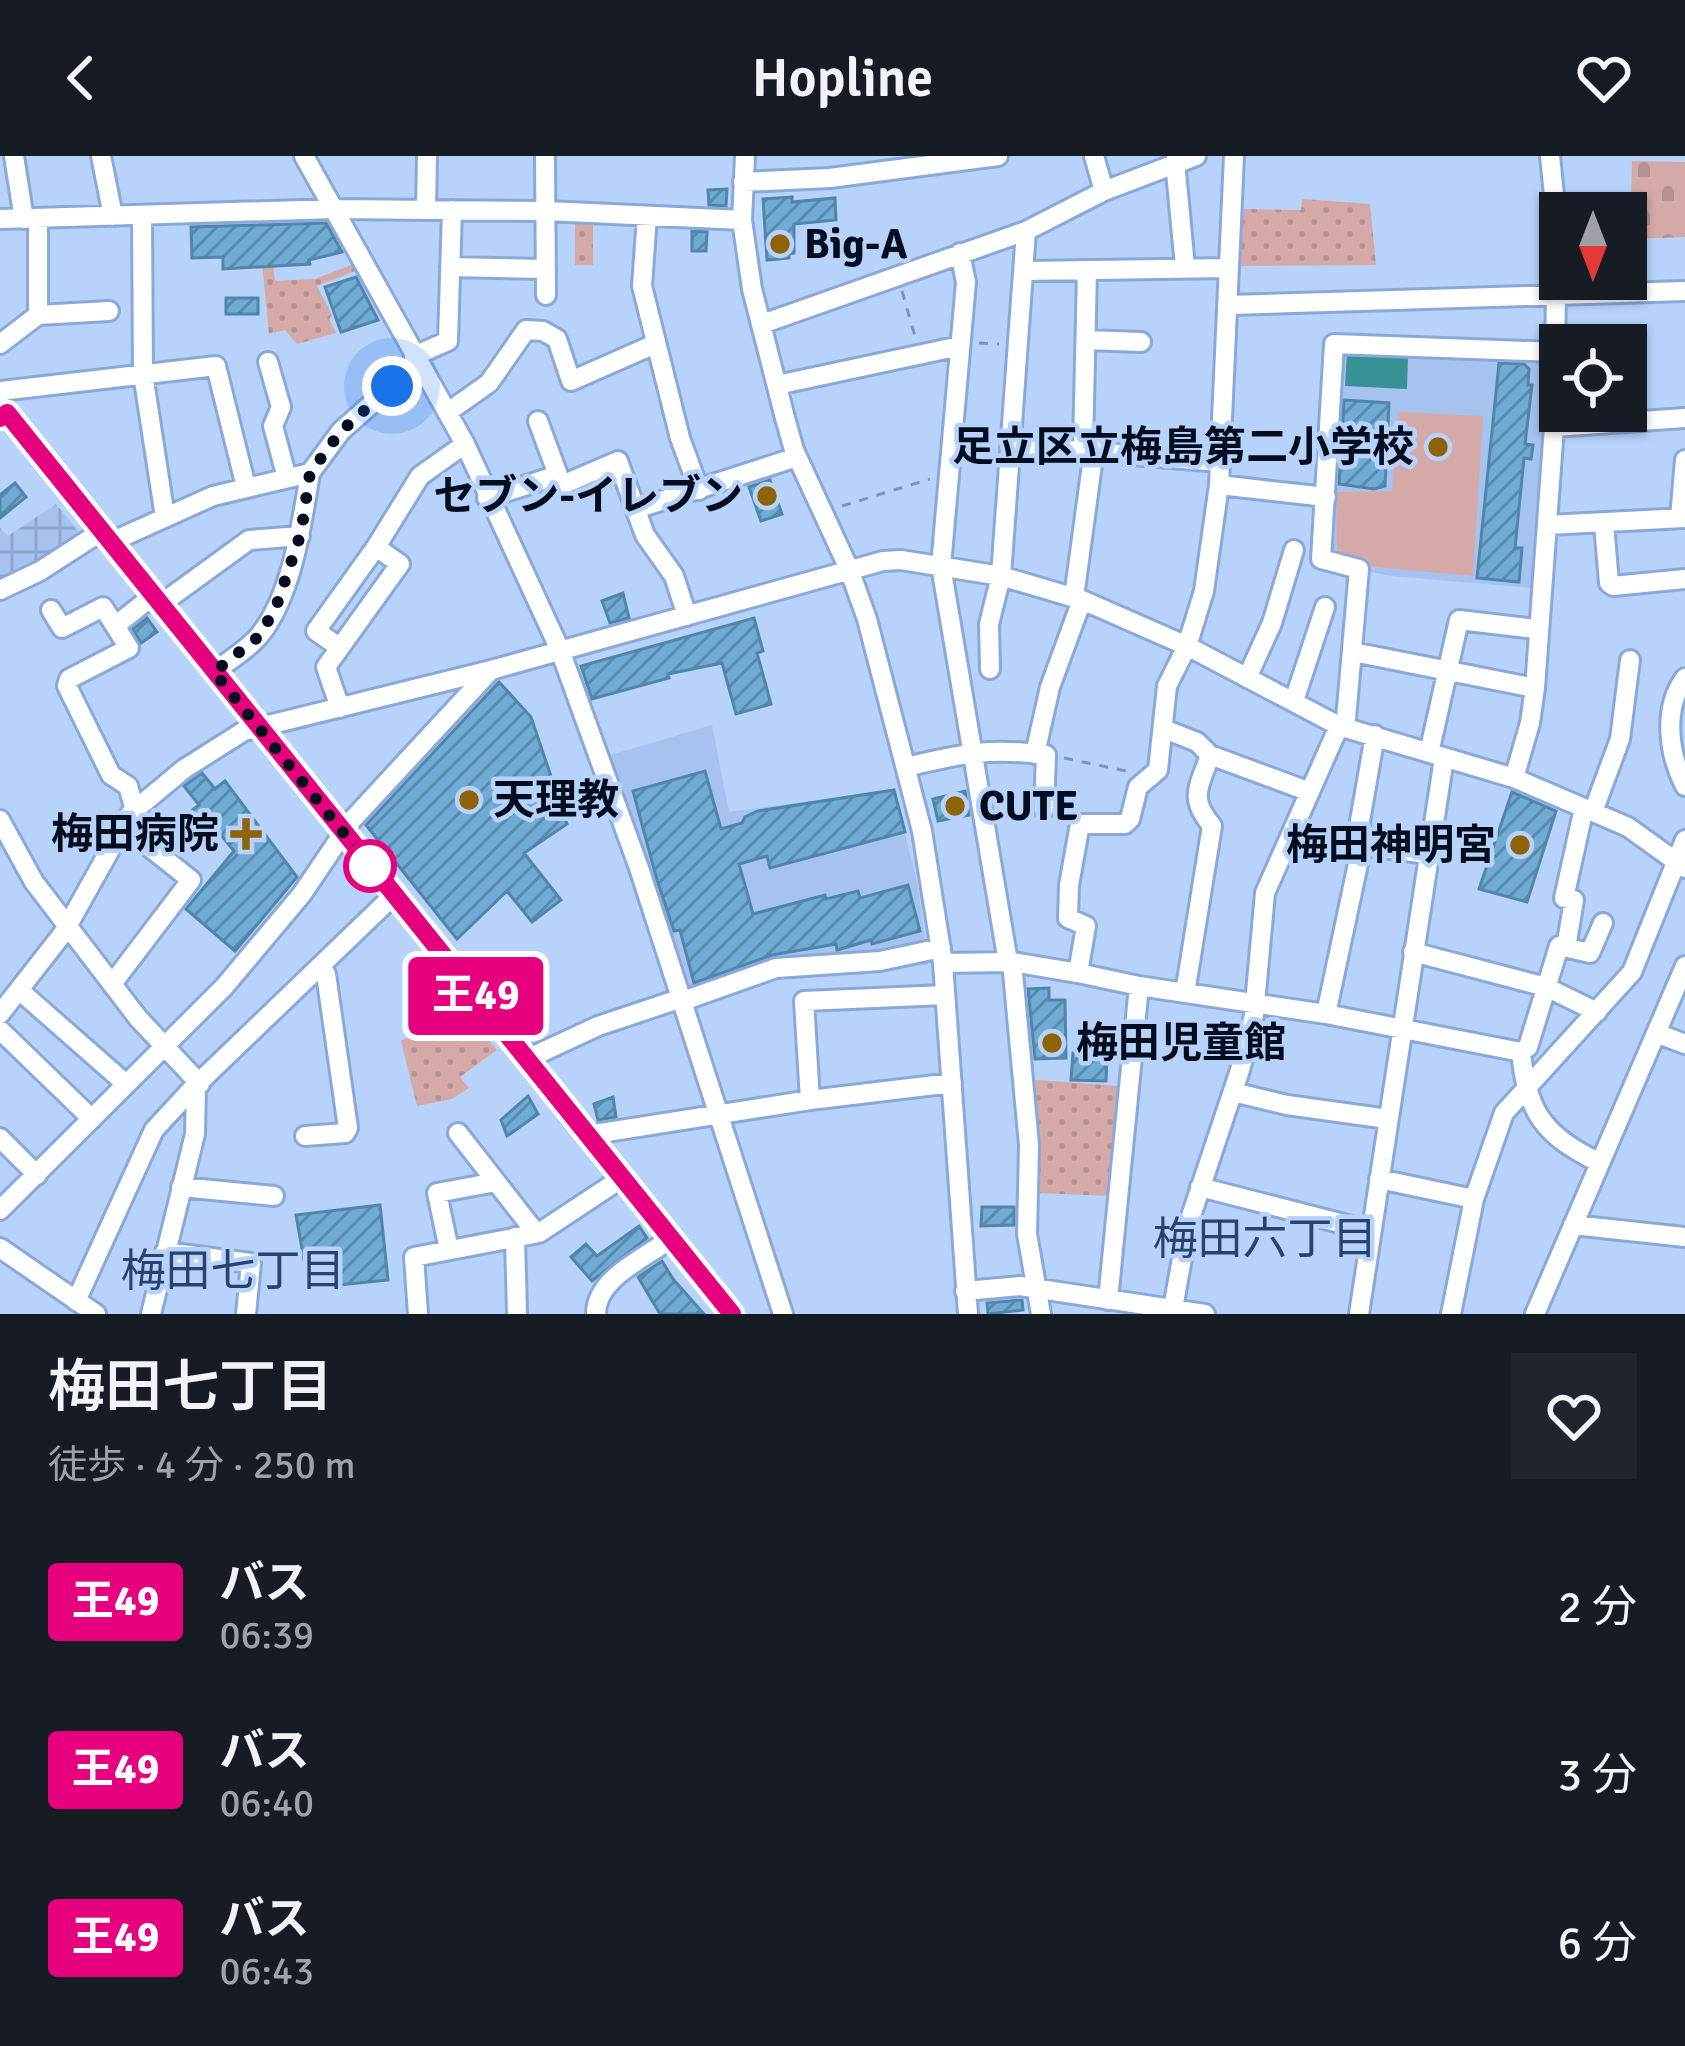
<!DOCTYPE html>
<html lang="ja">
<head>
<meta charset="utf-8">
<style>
	body { margin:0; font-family:Signika,"Noto Sans JP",sans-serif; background:#20242c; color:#f1f3f6; height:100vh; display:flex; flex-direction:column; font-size:45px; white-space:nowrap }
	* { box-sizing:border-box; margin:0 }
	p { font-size:39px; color:#9ea1a6 }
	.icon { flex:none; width:66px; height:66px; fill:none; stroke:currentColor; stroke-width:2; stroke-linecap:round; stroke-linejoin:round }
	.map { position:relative; height:1158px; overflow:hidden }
	.drawer { display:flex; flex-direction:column; background:#171b24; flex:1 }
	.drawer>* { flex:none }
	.badge { padding:0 24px; border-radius:9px; font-size:42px; line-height:78px }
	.needle { width:78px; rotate:180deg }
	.buttons { position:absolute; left:1539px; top:36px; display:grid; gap:24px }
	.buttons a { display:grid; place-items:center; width:108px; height:108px; border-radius:0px; background:#171b24; box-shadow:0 3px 9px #0004; font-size:60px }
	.you { position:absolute; width:60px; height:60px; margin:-30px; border:9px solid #fff; border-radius:50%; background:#1a73e8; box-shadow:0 0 0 18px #1a73e833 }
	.map>.badge { position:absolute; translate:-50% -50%; box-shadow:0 0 0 6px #fff }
	.round { display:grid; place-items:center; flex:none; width:126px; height:126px; border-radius:0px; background:#20242c }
	.headline { display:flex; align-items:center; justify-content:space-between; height:204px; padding:0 48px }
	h1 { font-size:57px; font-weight:600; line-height:90px }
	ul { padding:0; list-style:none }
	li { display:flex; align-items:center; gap:36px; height:168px; padding:0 48px }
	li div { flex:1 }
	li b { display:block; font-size:45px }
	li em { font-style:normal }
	li .badge { min-width:132px; font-weight:700; text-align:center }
	header { display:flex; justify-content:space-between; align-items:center; height:156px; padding:0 48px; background:#171b24; font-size:54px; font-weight:600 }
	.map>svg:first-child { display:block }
</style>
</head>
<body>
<header><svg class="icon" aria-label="back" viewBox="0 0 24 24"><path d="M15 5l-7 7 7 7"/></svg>Hopline<svg class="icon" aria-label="heart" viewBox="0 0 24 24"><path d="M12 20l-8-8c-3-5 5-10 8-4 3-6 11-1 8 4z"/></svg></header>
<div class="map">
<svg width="1685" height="1158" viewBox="0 0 1685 1158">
	<defs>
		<pattern id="industrial-grid" width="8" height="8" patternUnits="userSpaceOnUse" patternTransform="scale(3)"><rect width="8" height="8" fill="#a6c3f0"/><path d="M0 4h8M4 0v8" fill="none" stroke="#8da6cd"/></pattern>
		<pattern id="cemetery-stones" width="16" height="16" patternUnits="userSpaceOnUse" patternTransform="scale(3)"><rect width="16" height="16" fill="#d5a9a8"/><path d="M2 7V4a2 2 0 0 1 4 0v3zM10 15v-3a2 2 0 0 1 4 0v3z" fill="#b59090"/></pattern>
		<pattern id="park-dots" width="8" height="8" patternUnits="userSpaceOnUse" patternTransform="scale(3)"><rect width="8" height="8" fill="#d5a9a8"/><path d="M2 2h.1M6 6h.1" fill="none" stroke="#b59090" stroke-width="1.8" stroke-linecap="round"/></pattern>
		<pattern id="building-hatch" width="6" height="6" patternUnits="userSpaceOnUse" patternTransform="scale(3)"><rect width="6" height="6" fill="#70abd3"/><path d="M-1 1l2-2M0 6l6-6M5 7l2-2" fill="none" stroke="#5a8aab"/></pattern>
	</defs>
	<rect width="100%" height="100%" fill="#b7d2fb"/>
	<!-- built -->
	<path fill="#a6c3f0" d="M1339,191L1546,200V254L1531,432L1391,420L1362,414L1327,400Z
		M712,569L729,656L894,634L918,730L928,809L848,811L764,820L763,827L692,846L611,599Z"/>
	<!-- industrial -->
	<path fill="url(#industrial-grid)" d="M56,348L83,381L0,428V372L8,380Z"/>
	<!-- grass -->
	<path fill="#d5a9a8" d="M1398,256L1483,260L1473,420L1374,411L1337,398L1336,336L1392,335Z"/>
	<!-- cemetery -->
	<path fill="url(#cemetery-stones)" d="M1632,5L1685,6V81L1630,83Z"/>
	<!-- park -->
	<path fill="url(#park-dots)" d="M1302,43L1370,48L1376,109L1236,110L1238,53L1301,54Z
		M267,64L275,125L315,123L356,107L360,113L317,130L332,159L329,163L336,177L297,188L285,174L269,178L258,65Z
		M575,64H593V109H575Z
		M464,855L497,894L460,921L469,932L452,943L417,950L401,885Z
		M1025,923L1118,930L1113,1040L1035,1037Z"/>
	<!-- water -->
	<path fill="#369296" d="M1347,197L1408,200L1407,233L1345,230Z"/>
	<!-- building -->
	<path fill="url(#building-hatch)" stroke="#5086ab" stroke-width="3" d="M727,33L726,50L709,49L708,34Z
		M792,41V46L835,42L836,64L794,68V97L789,98V102L767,104L763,43Z
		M326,67L342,96L309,104L310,108L223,113V101L192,102L191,71Z
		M692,75L707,76L706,95H692Z
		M356,121L378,164L341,176L325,131Z
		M226,142H258V158H226Z
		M1499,207L1524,208L1529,213L1528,229H1532L1525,288L1533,289L1531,303L1524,302L1515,392H1522L1519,426L1477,422Z
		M1344,244L1389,247L1385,330L1374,333L1339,328Z
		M770,324L782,358L761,365L749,331Z
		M15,327L26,341L0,362V339Z
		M623,437L629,462L610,467L602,445Z
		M147,462L157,476L141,487L133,473Z
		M754,462L763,495L757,497L771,548L736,558L722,507L668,518L669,522L592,543L581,510Z
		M499,526L531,561L567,668L524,697L561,744L532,766L507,735L457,783L366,669Z
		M705,615L721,673L742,667L745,661L758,655L894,634L905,676L770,712L767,700L739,708L753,758L825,739L826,743L858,735L860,742L908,729L920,775L872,788L871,784L837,794L836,788L772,799L694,827L680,774L674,775L657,724L633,635Z
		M202,617L215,633L225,625L297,721L235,795L186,753L234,695L216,673L205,681L187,658L199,649L184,630Z
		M965,635L969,659L938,665L933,643Z
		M1512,636L1556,655L1527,746L1479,733Z
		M1049,832V844H1065L1066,902L1035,903L1028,833Z
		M1073,897L1107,899L1106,925L1071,924Z
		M528,940L538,958L507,980L501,964Z
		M613,941L616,961L598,964L594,948Z
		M380,1049L388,1124L309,1132L296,1059Z
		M982,1051H1014V1069L981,1070Z
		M639,1070L647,1082L592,1125L571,1101L586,1088L597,1100Z
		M662,1105L673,1123L704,1158H660L638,1121Z
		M1022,1144L1023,1154L988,1158L987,1147Z"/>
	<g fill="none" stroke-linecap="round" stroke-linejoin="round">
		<!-- minor casing -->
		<g stroke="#8aa9db" stroke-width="24">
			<path id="minor" d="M14,0L24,63
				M101,0L113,60
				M304,0L465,288L560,494L639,712L783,1158
				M545,0L546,139
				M745,0L742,64L752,133L785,262L794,294L849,413L867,463L922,675L943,807L968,1158
				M1094,0L1104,35
				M1175,5L1185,111
				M743,26L830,22L998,0
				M426,54L427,0
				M142,59L143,218L165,361
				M647,60L642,130L680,282L699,334
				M0,63L335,53L547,55L742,64
				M38,63V159
				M960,97L966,126L941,410L1008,806
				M450,111L546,113
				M1024,115L1229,112
				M1229,149L1685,135
				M762,168L1026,75L1104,35L1196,0
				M1087,184L1141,186
				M0,188L38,159L109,155
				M414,200L448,185L452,54
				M268,206L281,251L273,270L287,322
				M777,229L960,190
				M0,235L216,210L246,331
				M0,249L732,1158
				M448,256L489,227L526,174L543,175L557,183L571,225L655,188
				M538,265L558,319
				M1554,271L1685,262
				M1031,291L1221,306
				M1083,293L1087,114
				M1219,329L1326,341
				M487,342L558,319L562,329L618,305L645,379L674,420L687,460
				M636,353L797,301
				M1680,362L1685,304
				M1604,368L1609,427L1613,430L1685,423
				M1547,369L1685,362
				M111,386L213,340L310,317L341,275L418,207
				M0,434L40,415L102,375
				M1074,441L1094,294
				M161,448L249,384L300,380
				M51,454L62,472L103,451L129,492L69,523L67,530L111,619L128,630L135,654
				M115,470L154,439
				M339,491L316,475L376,391L420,320L465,288
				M1353,496L1535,532
				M990,513L989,468L1001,420L1026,75
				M214,516C228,505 247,494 259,480C292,440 302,367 310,317
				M1247,522L1272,467L1294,394
				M1685,522C1662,553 1669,599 1685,630
				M1294,545L1325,451
				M340,552L326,511L400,408L376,391
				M1164,573L1197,586L1210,599L1310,636
				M1429,597L1459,464L1536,473
				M1035,598L1050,531L1082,444
				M906,611C961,598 988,591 1046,599L1044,653
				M1514,622L1530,567L1535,532L1554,271L1557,68L1550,0
				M1593,656L1620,583L1630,504
				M0,664L34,726L138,862L200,928
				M1362,689L1427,698
				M1566,792L1574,744L1564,742L1584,652
				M1413,796L1546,831L1597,856
				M1012,806L1029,989L1027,1078L1041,1158
				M943,807L1012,806L1078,817L1139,830L1326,858L1521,896C1527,958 1545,980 1600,1007
				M1078,817L1086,770L1068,762L1069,729L1080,668H1125L1130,663L1138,631L1158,614L1167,530L1187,490L1204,435L1219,329L1234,0
				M112,828L191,724L123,670
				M19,834L126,928
				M1185,837L1212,670C1188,641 1199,632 1210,599
				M683,845L776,812L880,805L941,792
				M0,858L64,776L130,658L184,613L244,575L491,514L883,405L901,404L1001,420L1082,444L1187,490L1339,570L1514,622L1628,671L1685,712
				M1326,858L1362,689L1360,665L1375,579
				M0,874L92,963
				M1656,877L1685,888
				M1521,896L1528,891L1559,790L1590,797L1603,767
				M527,903L598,870L682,842
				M1233,936L1287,949L1388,963
				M810,944L804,845L945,839
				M458,977L536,1077
				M588,979L810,944L952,927
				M305,980L345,977L348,972L326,818L319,812
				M0,982L37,1019
				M1379,1023L1474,1043
				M181,1031L274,1040
				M1200,1031L1371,1075
				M0,1054L224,831L302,738L352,664L491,514
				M1573,1069L1685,1081
				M515,1081L517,1158
				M0,1092L96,1158
				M449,1094L437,1037L496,1026
				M165,1096L251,1107L246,1158
				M965,1135L1020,1130L1205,1158
				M1108,1144L1139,830
				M76,1145L154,974L190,935L393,740
				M151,1158L195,978L196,932
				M418,1158L414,1101L539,1077L622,1022
				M596,1158C596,1122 644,1103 670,1083
				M1172,1158L1188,1069L1240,914L1254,859L1265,737L1339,570L1346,563L1359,413L1321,403L1334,188L1556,196
				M1359,1158L1444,602
				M1451,1158L1474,1043L1504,957L1632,816L1685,684
				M1535,1158L1685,810"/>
		</g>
		<!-- path -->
		<path stroke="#8095b6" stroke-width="3" stroke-dasharray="9 9" stroke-linecap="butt" d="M902,135L916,184
			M979,187L999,188
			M842,350L930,323
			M1064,602L1131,616"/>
		<!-- minor -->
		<use href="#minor" stroke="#fff" stroke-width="18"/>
	</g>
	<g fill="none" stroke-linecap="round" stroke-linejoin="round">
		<!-- line casing -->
		<g stroke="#fff" stroke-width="27">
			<path id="line" d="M0,262L7,257L732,1158"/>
		</g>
		<!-- line -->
		<use href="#line" stroke="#e6007e" stroke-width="18"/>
		<!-- walk -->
		<path stroke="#040d1e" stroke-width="12" stroke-dasharray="0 21.6" d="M370,710L214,516L257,482L275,454L301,377L310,317L341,275L392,230"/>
	</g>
	<!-- markers -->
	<g fill="#8d6306" stroke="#b7d2fb" stroke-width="4.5">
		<circle cx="780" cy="88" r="12"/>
		<circle cx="1438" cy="291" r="12"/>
		<circle cx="767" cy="340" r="12"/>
		<circle cx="469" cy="644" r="12"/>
		<circle cx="955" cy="650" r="12"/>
		<path d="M240 660h12v12h12v12h-12v12h-12v-12h-12v-12h12z"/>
		<circle cx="1520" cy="689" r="12"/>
		<circle cx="1052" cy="887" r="12"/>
	</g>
	<circle fill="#fff" stroke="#e6007e" stroke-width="6" cx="370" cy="710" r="24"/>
	<g text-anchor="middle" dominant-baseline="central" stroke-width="9" stroke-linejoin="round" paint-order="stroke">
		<!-- poi labels -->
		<g font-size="42" font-weight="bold" fill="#040d1e" stroke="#b7d2fb" text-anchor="start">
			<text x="804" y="88">Big-A</text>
			<text x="1414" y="291" text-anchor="end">足立区立梅島第二小学校</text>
			<text x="743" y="340" text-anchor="end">セブン-イレブン</text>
			<text x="493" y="644">天理教</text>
			<text x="979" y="650">CUTE</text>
			<text x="219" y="678" text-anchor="end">梅田病院</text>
			<text x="1496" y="689" text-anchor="end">梅田神明宮</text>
			<text x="1076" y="887">梅田児童館</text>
		</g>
		<!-- neighbourhood labels -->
		<g font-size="45" fill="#28436e" stroke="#b7d2fb">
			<text x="1265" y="1083">梅田六丁目</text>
			<text x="233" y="1115">梅田七丁目</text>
		</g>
	</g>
</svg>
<div class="buttons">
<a><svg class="needle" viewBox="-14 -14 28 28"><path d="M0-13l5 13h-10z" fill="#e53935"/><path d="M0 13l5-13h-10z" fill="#9ea1a6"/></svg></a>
<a><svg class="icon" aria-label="locate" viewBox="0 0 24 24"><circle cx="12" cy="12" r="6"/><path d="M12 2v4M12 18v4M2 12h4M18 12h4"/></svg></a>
</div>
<div class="you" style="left:392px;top:230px"></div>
<b class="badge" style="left:476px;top:840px;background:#e6007e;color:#fff">王49</b>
</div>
<section class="drawer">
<div class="headline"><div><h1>梅田七丁目</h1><p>徒歩 · 4 分 · 250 m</p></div><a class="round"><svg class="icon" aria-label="heart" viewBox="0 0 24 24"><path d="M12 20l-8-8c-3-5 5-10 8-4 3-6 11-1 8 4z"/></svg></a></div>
<ul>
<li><span class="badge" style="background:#e6007e;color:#fff">王49</span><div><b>バス</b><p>06:39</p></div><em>2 分</em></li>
<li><span class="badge" style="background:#e6007e;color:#fff">王49</span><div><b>バス</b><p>06:40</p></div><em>3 分</em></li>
<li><span class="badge" style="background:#e6007e;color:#fff">王49</span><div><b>バス</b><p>06:43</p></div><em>6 分</em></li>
</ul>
</section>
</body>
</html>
